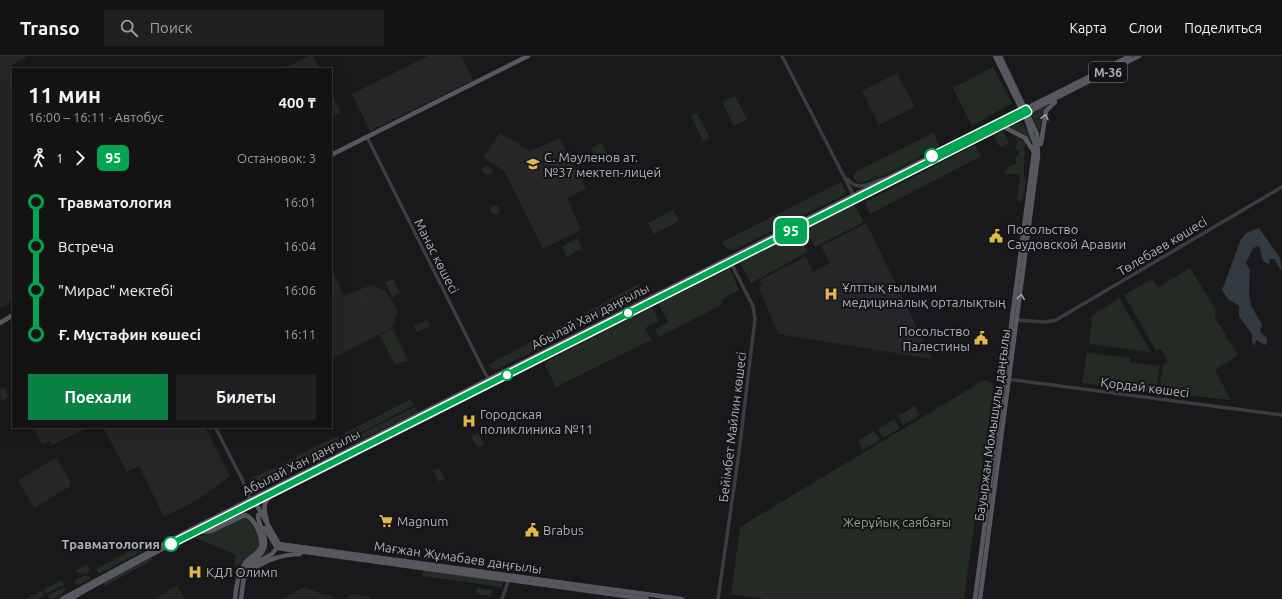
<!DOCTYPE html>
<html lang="ru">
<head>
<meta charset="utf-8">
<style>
	body { margin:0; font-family:Ubuntu,sans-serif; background:#202022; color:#f1f3f6; height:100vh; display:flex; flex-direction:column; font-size:15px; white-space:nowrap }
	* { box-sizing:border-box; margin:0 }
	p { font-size:13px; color:#9d9ea0 }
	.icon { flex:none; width:22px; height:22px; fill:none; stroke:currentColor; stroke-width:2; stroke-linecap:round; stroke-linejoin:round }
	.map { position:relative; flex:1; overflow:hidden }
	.sheet { position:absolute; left:12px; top:12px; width:320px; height:360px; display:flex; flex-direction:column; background:#131314; border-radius:0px; box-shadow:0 4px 16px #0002,0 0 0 1px #323234 }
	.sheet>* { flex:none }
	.badge { padding:0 8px; border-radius:6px; font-size:14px; line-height:26px }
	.map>.badge { position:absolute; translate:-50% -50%; box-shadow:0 0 0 2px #fff }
	.legs { display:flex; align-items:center; gap:6px; height:44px; padding:0 16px; font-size:13px }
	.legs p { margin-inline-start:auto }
	.summary { display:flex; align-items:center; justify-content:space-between; height:68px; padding:0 16px }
	h1 { font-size:22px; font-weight:600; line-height:30px }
	.action { display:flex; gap:8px; margin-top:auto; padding:8px 16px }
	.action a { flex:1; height:46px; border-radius:0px; background:#0b8043; color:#fff; font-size:16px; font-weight:600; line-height:46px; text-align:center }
	.action a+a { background:#202022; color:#f1f3f6 }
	ul { padding:0 16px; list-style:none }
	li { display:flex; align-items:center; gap:14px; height:44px; font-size:15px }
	li i { display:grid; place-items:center; width:6px; height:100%; margin:0 5px; background:currentColor }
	li i::after { content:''; width:10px; height:10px; margin:-5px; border:3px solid; border-radius:50%; background:#131314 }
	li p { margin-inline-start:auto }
	li:first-child i { background:linear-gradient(#0000 50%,currentColor 0) }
	li:last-child i { background:linear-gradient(currentColor 50%,#0000 0) }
	header { display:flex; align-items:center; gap:24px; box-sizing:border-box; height:56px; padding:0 20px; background:#131314; border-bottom:1px solid #323234 }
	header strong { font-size:19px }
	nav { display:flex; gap:22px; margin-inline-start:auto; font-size:14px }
	.search { width:280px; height:36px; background:#202022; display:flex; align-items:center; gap:10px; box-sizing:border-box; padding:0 14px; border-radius:0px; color:#9d9ea0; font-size:15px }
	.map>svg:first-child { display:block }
</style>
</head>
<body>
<header>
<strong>Transo</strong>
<div class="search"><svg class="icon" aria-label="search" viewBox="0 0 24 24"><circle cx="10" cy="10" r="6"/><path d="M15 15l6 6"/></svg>Поиск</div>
<nav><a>Карта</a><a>Слои</a><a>Поделиться</a></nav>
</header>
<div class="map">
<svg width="1282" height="543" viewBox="0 0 1282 543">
	<rect width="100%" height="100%" fill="#19191b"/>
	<!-- built -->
	<path fill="#262528" d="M0,0H25L26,2L12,9L14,13L13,245L0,252Z
		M309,0H313L319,13H283Z
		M428,0H461L473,24L370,75L352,38Z
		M897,17L915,51L879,69L862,35Z
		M331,36L341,57L331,62Z
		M500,77L530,95L559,82L586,133L567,142L581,174L543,193L505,116L483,101Z
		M866,167L875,185L932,303L778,278L759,231L762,230L760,224L806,200L813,216L830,207L821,190Z
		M334,217L344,240L371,229L386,235L398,255L392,272L331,303V218Z
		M33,371H86L87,372L52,389L50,385L42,389Z
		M103,371H205L230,420L196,445L164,461L139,410L127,416Z
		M56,402L71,426L69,431L34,452L18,424Z
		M177,529L185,543H155Z
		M304,531L319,537L333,541L332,543H282Z
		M349,538L370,541V543H348Z"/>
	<!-- green -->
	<path fill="#242b25" d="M993,11L1012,47L972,70L953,32Z
		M735,40L747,63L734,70L722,46Z
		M1049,48L1042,60L1040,73H1038L1032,60L1033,56Z
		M697,57L710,82L703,85L691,60Z
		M1018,65L1023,67L1031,81L1030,87C1024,78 1016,75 1008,70Z
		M1001,75H1003L1009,87L1000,91L993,79Z
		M933,77L940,90L888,118L860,127L854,123L853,120L857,115Z
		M1015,81L1025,86L1024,119L1026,124L1023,141L1020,146L1017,145L1020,119L1004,117L1005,115L1008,113L1007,111L1016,108V100H1019V94H1016L1017,84Z
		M601,87L610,102L600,108L591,92Z
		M975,89L981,100L870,158L865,146Z
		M565,99L576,120L565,127L553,105Z
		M488,110L494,115L489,119L484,118L481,113Z
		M576,122L579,127L569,132L566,127Z
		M841,126L846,136L844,139L734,194L727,193L722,186Z
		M854,148L864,166L815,191L806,173Z
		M490.5 154a4.5 4.5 0 1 1 9 0a4.5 4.5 0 1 1-9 0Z
		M673,154L679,165L654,178L648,167Z
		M797,176L808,196L751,227L740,207Z
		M577,182L582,192L567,201L562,191Z
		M729,211L739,234L721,244L723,248L659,281L655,273L668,266L658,247Z
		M1190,212L1216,254L1215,262L1238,299L1215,314L1231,344L1159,336L1163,310L1168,306L1161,293L1156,295L1124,239L1152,223L1158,231Z
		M334,221L341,236L331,241V223Z
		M393,223L400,237L392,241L385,226Z
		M639,228L643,238L642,242L496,314L488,310V309Z
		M365,240L369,246L359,250L356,244Z
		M1119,242L1151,296L1089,288L1092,260Z
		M652,251L659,265L645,272L651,284L556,331L544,307Z
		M427,264L430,270L417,276L414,270Z
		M393,273L408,304L395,309L380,279Z
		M1087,297L1130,302V306L1160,310L1156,336L1082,327Z
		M984,324L994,328L964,543H764L731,538L740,471Z
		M4,331L9,341L1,345L0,333Z
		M411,343L414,349L346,384L343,378Z
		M915,350L920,359L903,369L898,360Z
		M415,351L418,356L349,390L346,385Z
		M894,363L900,372L883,382L878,373Z
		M874,375L880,384L863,394L858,385Z
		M478,377L484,388L478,392L471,380Z
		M338,380L341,386L319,397L316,390Z
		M342,387L344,392L323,402L320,398Z
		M315,391L318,397L298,407L295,401Z
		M319,398L322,403L310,409L305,405Z
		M294,402L297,408L283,415L280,409Z
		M279,410L276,418L253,430L249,423Z
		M294,411V417L262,433L258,434L253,431Z
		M439,412L445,423L439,426L433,415Z
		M245,462C250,465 252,469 255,474C267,494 248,502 234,512L236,499L194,481L208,478Z
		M147,486L148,489L146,493L101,517L99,518L96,513Z
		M151,502L152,504L105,530L103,526Z
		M87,508L90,515L84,518L82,514L83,518L75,515Z
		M423,514L503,525L502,531L422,520Z
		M86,519L92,522L79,529L76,528L74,525Z
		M61,524L64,529L46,538L44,534Z
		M65,532L66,534C61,539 56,543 49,543L48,540L60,533Z
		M477,532L492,534L491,540L476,538Z
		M42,535L44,540L38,543H25Z"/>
	<!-- water -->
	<path fill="#323940" d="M1259,172L1280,202L1282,215L1274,203H1270L1269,208L1263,205L1259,190L1253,192L1246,207L1250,215L1249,237L1251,249L1262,269L1260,276L1267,282V287L1265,289L1256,284L1255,290L1252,285V278L1239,260V250L1228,243L1222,234L1241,183L1246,177Z"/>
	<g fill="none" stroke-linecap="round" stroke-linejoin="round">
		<!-- minor -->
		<path stroke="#3b3b40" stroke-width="3.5" d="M782,0L855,142
			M367,81L486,319L490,324
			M847,123C860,137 869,126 883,123
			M1015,264L1046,266L1056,264L1282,131
			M1006,323L1282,359
			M215,371L242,423L251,446
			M502,543L509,523
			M718,543L739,396L755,263L753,250L730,205"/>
		<!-- major -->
		<path stroke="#57585f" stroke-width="4.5" d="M1002,70L1025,82L1034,96
			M1041,88L1046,55L1055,46
			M331,99L528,0
			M0,267L13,259
			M255,446L279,488L682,543
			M267,465C264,454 262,447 271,439
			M265,472L277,492
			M197,476L211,475L245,459C255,462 263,482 261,491C258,498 250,501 245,507C238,517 236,531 235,543
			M277,492L647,543
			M249,511L272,498L278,490
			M242,514C255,504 271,495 263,477C261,470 258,465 258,459
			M244,523C255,507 281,498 300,498
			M62,543L192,473L1130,0
			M70,543C189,476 313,418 434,356C669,237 904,119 1139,0
			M241,543L244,520
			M975,543L1035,88L1027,65L995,0
			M980,543L1038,100L1037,78L1000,0"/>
	</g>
	<!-- one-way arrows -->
	<defs><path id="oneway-chevron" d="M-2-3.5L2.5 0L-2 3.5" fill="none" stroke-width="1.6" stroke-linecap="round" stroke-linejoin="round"/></defs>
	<g stroke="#9c9ea8">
		<use href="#oneway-chevron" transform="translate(1045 61) rotate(-77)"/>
		<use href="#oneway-chevron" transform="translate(1021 241) rotate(-83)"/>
	</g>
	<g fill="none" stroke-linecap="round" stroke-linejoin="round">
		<!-- line-1 casing -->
		<g stroke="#fff" stroke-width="9">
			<path id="line-1" d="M171,488L1028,56L1026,53L932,100"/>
		</g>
		<!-- line-1 -->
		<use href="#line-1" stroke="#00a651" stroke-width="6"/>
	</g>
	<!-- icons -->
	<defs>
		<g id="school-bare" transform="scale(1.08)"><path d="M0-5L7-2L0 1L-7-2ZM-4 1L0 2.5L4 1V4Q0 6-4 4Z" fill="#e2b84a" stroke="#141416" stroke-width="2.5" paint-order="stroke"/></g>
		<g id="civic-bare" transform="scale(1.08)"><path d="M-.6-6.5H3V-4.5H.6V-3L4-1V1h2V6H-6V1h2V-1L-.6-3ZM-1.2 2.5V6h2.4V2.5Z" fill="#e2b84a" stroke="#141416" stroke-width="2.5" paint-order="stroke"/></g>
		<g id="hospital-bare" transform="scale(1.08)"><path d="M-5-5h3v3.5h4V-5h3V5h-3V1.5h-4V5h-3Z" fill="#e2b84a" stroke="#141416" stroke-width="2.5" paint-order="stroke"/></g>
		<g id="supermarket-bare" transform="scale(1.08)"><path d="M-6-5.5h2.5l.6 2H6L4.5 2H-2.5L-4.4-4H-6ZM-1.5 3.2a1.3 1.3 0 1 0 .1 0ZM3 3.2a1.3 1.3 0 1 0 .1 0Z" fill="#e2b84a" stroke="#141416" stroke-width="2.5" paint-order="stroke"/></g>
	</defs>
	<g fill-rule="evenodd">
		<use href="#school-bare" x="533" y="108"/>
		<use href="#civic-bare" x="996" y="180"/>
		<use href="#hospital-bare" x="831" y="238"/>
		<use href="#civic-bare" x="981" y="282"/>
		<use href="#hospital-bare" x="469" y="365"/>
		<use href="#supermarket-bare" x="386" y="465"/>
		<use href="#civic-bare" x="532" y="474"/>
		<use href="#hospital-bare" x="195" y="516"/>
	</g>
	<!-- markers -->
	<g fill="#fff" stroke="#00a651" stroke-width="2">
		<circle cx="932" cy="100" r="7"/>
		<circle cx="628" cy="257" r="5"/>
		<circle cx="507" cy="319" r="5"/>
		<circle cx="171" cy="488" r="7"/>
	</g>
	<g text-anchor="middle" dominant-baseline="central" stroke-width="4" stroke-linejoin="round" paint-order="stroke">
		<!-- shield labels -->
		<rect fill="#141416" stroke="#7f8189" stroke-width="1" x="1089" y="6" width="38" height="20" rx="3"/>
		<g font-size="12" font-weight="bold" fill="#adb0ba">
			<text x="1108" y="16">M-36</text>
		</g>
		<!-- poi labels -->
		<g font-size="13" fill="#adb0ba" stroke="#141416" text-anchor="start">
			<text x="544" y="101">С. Мәуленов ат.<tspan x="544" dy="15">№37 мектеп-лицей</tspan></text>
			<text x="1007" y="173">Посольство<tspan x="1007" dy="15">Саудовской Аравии</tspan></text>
			<text x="842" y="231">Ұлттық ғылыми<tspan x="842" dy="15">медициналық орталықтың</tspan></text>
			<text x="970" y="275" text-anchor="end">Посольство<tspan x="970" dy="15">Палестины</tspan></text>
			<text x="480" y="358">Городская<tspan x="480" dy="15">поликлиника №11</tspan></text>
			<text x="397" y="465">Magnum</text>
			<text x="543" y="474">Brabus</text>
			<text x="206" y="516">КДЛ Олимп</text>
		</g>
		<!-- street labels -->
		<g font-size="13" fill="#adb0ba" stroke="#141416">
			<text transform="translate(1162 190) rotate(-31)">Төлебаев көшесі</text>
			<text transform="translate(437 200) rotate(63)">Манас көшесі</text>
			<text transform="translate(590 260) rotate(-27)">Абылай Хан даңғылы</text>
			<text transform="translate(1145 331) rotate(7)">Қордай көшесі</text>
			<text transform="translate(992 369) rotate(-82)">Бауыржан Момышұлы даңғылы</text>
			<text transform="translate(732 371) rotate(-83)">Бейімбет Майлин көшесі</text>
			<text transform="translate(301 406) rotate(-27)">Абылай Хан даңғылы</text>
			<text transform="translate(458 501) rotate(8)">Мағжан Жұмабаев даңғылы</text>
		</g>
		<!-- park labels -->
		<g font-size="13" fill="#86a389" stroke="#141416">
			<text x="897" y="466">Жерұйық саябағы</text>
		</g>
		<!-- stop labels -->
		<g font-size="13" font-weight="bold" fill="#adb0ba" stroke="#141416" text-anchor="end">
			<text x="160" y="488">Травматология</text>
		</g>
	</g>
</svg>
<b class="badge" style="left:791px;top:175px;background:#00a651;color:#fff">95</b>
<section class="sheet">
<div class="summary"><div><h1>11 мин</h1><p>16:00 – 16:11 · Автобус</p></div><b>400 ₸</b></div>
<div class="legs"><svg class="icon" aria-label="walk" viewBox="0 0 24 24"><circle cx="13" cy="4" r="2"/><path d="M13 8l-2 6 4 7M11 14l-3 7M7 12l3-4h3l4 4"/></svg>1<svg class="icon" aria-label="forward" viewBox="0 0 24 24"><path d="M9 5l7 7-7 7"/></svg><b class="badge" style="background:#00a651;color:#fff">95</b><p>Остановок: 3</p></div>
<ul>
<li><i style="color:#00a651"></i><b>Травматология</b><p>16:01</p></li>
<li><i style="color:#00a651"></i><span>Встреча</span><p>16:04</p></li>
<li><i style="color:#00a651"></i><span>&quot;Мирас&quot; мектебі</span><p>16:06</p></li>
<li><i style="color:#00a651"></i><b>Ғ. Мұстафин көшесі</b><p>16:11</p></li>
</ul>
<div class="action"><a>Поехали</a><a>Билеты</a></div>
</section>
</div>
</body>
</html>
